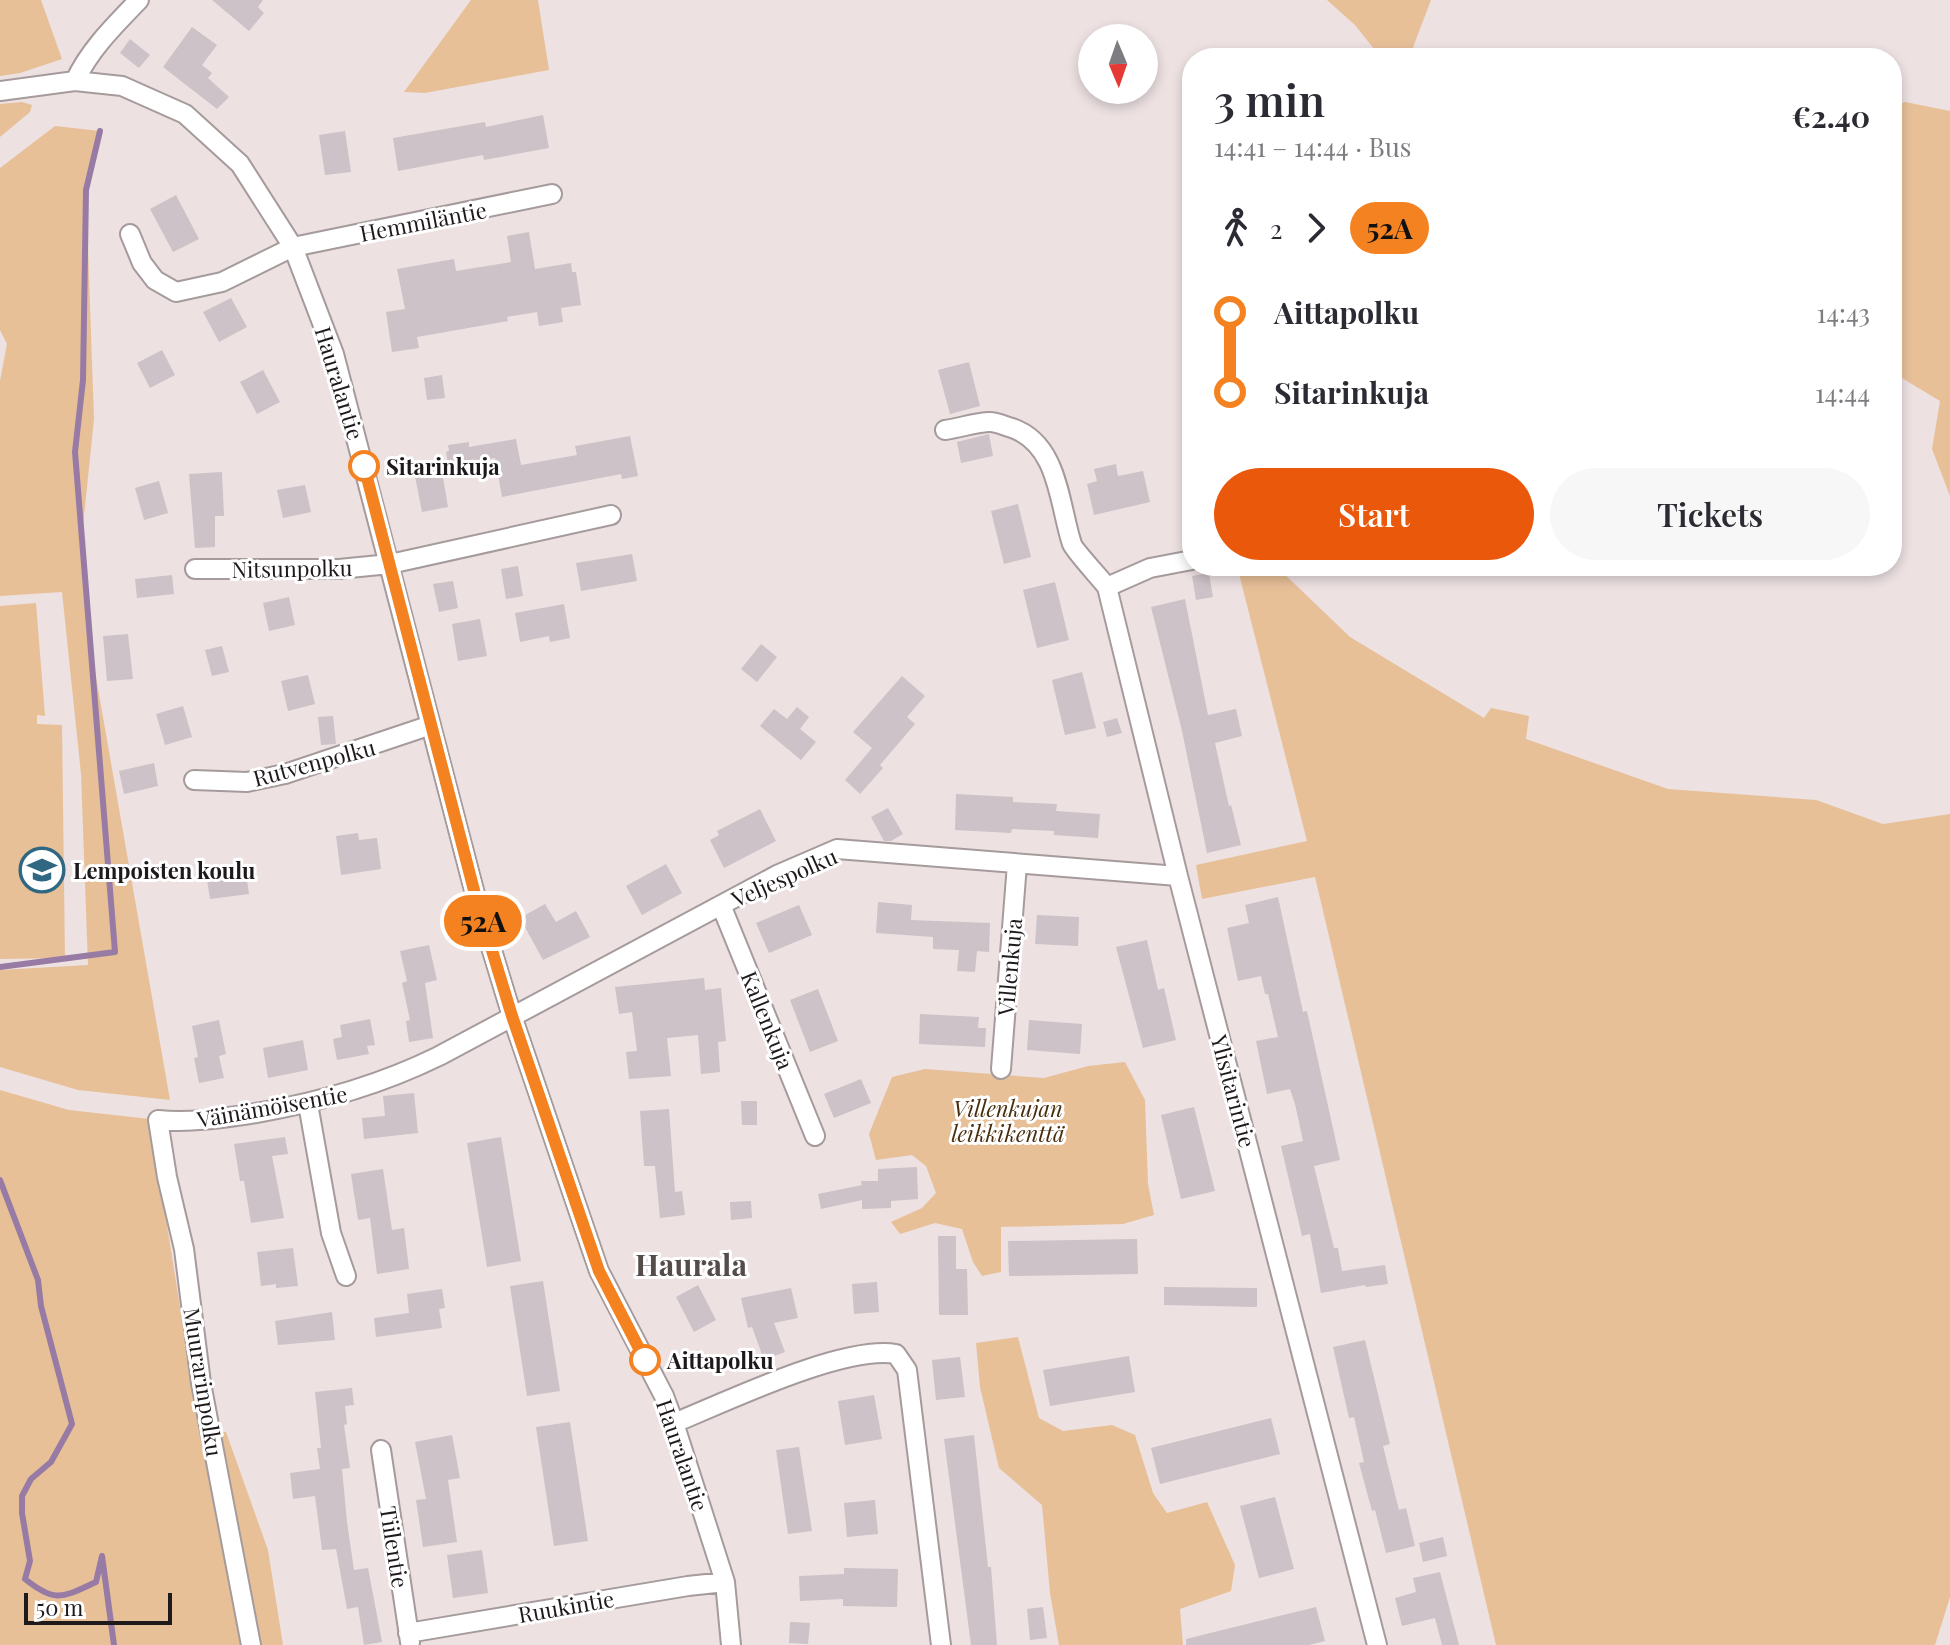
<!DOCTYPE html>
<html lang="en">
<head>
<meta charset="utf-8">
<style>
	body { margin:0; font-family:"Playfair Display",serif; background:#f7f7f7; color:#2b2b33; height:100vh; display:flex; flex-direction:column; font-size:30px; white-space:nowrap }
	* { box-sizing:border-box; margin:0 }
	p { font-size:26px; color:#7c7c81 }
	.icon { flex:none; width:44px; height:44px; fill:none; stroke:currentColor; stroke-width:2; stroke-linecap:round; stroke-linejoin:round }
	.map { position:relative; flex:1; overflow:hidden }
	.details { position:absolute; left:1182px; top:48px; width:720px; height:528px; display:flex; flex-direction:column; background:#fff; border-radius:32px; box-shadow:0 4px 12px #0003 }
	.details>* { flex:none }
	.badge { padding:0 16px; border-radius:26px; font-size:28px; line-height:52px }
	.needle { width:52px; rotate:178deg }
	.tools { position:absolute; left:1078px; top:24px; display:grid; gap:16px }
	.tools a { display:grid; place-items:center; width:80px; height:80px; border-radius:50%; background:#fff; box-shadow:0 4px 12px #0003; font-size:40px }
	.scale { position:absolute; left:24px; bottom:20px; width:148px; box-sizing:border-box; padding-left:8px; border:4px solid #1e191a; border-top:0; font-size:22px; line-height:28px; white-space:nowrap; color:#1e191a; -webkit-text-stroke:6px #fff; paint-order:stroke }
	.map>.badge { position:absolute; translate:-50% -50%; box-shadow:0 0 0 4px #fff }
	.legs { display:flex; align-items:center; gap:12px; height:88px; padding:0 32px; font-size:26px }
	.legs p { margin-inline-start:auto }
	.head { display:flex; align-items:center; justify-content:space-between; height:136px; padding:0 32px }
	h1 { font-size:44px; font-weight:600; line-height:60px }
	.primary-button { display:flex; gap:16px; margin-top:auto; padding:16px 32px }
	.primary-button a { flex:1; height:92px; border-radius:48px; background:#ea580c; color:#fff; font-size:32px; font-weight:600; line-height:92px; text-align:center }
	.primary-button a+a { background:#f7f7f7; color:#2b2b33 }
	ul { padding:0 32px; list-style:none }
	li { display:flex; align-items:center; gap:28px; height:80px; font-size:30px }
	li i { display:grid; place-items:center; width:12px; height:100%; margin:0 10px; background:currentColor }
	li i::after { content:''; width:20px; height:20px; margin:-10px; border:6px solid; border-radius:50%; background:#fff }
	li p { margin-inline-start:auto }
	li:first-child i { background:linear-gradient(#0000 50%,currentColor 0) }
	li:last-child i { background:linear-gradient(currentColor 50%,#0000 0) }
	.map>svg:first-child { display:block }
</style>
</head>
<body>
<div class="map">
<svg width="1950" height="1645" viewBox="0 0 1950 1645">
	<rect width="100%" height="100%" fill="#ede1e2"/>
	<!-- green -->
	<path fill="#e7c098" d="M0,0H41L62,59L20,73L0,76Z
		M471,0H538L549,70L425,93L404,92Z
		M1327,0H1431L1409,58H1381L1355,25Z
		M22,102L32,105L30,112L0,137V104Z
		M1905,102L1950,111V496L1932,449L1940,401L1892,372V107Z
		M55,126L100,131L86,190L94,419L83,526V572L89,637L170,1100L78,1090L0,1067V970L88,965L81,774L62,592L0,596V381L7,344L0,330V168Z
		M1237,566H1276L1350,637L1484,718L1491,708L1529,716L1526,739L1668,789L1816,800L1883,824L1950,814V1597L1935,1645H1496L1315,877L1202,899L1196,865L1307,841Z
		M36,603L45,716L37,715V724L62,725L65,958L0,959V606Z
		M1125,1062L1145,1100L1148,1184L1154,1215L1123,1224L1001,1227V1272L982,1276L973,1262L962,1229L935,1223L900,1234L891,1222L922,1208L936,1193L926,1166L912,1155L876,1160L869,1134L892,1077L925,1069L1044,1078L1088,1066Z
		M0,1090L69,1110L150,1119L200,1432H226L268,1550L283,1645H0Z
		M1018,1337L1039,1418L1063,1431L1112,1425L1135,1435L1153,1493L1167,1513L1207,1502L1235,1565L1231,1591L1180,1609L1183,1645H1059L1050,1593L1042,1505L999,1468L980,1387L976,1343Z"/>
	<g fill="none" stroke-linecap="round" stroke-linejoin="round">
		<!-- stream -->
		<path stroke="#987ba5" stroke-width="6" d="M0,967L115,952L75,452L83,380L86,190L100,131
			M0,1180L38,1280L41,1306L72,1424L51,1462L31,1479L22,1496V1513L30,1561L25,1579C56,1604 63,1597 96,1582L102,1556L114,1645"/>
	</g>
	<!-- building -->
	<path fill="#ccc2c7" d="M212,0H263L258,7L264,13L249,31Z
		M192,27L217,45L202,65L212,73L208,78L229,97L217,109L163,67Z
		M130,39L150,55L139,68L120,53Z
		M543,115L549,148L484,160L483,155L398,171L393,138L485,122L486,127Z
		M345,131L351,172L325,175L319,135Z
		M176,195L199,239L173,252L150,209Z
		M529,232L535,269L571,263L572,272H576L581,305L561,308L563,322L539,326L537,312L507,317L508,321L417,337L419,348L392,352L386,312L405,309L397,269L454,259L456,271L511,262L507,236Z
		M231,298L247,327L219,342L203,312Z
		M162,350L175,375L150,388L137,363Z
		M969,362L980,406L950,414L938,370Z
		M263,370L280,402L257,414L240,382Z
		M442,375L445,398L427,400L424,378Z
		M989,434L993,456L961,463L957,442Z
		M630,436L638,476L622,479L621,474L502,497L495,458L448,464L446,452L449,451L448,445L469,442V447L516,439L521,465L577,455L575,446Z
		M1116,464L1118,476L1143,471L1150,502L1094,515L1087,484L1097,481L1094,469Z
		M441,466L448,507L422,512L414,471Z
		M222,472L224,516H215V547L195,548L189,474Z
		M159,481L168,513L144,520L135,488Z
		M305,485L311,512L283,518L277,490Z
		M1018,504L1031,557L1004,564L991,511Z
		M632,554L637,581L581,591L576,563Z
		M518,566L523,596L506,599L501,569Z
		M1209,573L1213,597L1196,600L1192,576Z
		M172,575L174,594L137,598L135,579Z
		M453,581L458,608L439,612L433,584Z
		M1055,582L1069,640L1037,648L1023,590Z
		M289,597L295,625L269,631L263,603Z
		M1185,599L1208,715L1236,709L1242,736L1215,743L1229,806L1231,805L1241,845L1207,853L1182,731L1151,607Z
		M564,604L570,638L550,642L549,636L520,642L515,613Z
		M480,619L487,656L458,661L452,624Z
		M128,634L133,679L107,681L103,636Z
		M761,644L777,657L757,682L741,669Z
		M222,646L229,672L212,676L205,650Z
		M1082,672L1096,728L1065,735L1052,680Z
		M308,675L315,704L288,711L281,681Z
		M902,676L925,696L907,717L915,724L880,765L883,768L860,794L845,780L872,748L853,732Z
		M183,706L192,737L165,745L156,714Z
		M797,707L809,717L800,729L816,742L801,760L760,726L774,709L787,719Z
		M333,716L336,744L321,745L318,717Z
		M1117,718L1122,733L1107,737L1103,722Z
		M154,763L158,786L124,794L119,771Z
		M956,794L1013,797V802L1057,804L1056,811L1100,814L1098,838L1054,835V831L1012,829L1011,833L955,830Z
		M888,808L903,834L891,841H884L871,817Z
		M760,809L776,841L724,868L710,840L719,835L717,831Z
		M358,833L359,840L377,838L381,869L341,875L336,836Z
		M666,864L682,893L642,915L626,886Z
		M222,865V870L245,867L249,894L210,899L205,867Z
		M1278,897L1303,1012L1307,1011L1340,1160L1314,1166L1334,1248H1338L1342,1271L1385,1265L1388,1284L1366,1287L1365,1285L1321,1293L1310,1234L1302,1236L1281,1146L1303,1141L1295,1104L1290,1089L1267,1094L1256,1041L1278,1037L1268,994H1265L1261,976L1238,981L1227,928L1249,923L1245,905Z
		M878,902L912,905L911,920L990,923L989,952L977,951L975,972L957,971L959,950L933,949V937L876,933Z
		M545,904L556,922L576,911L590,937L543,960L520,918Z
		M799,905L812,935L769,953L756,923Z
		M1037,915L1079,917L1078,946L1035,944Z
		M1147,940L1158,990L1164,988L1176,1040L1143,1048L1116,947Z
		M429,945L437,980L425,983L433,1038L409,1042L406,1021L410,1020L402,983L407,981L400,951Z
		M704,978L705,990L721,988L726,1041L718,1042L720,1072L701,1074L698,1035L667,1038L671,1076L629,1079L626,1052L637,1051L632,1012L619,1014L615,987Z
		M818,989L838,1041L810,1052L790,1000Z
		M920,1014L979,1017L978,1028H986L985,1047L919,1044Z
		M370,1019L375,1045L367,1046L369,1054L337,1060L333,1039L342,1037L340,1025Z
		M219,1020L226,1054L219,1056L224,1078L199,1083L194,1058L198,1057L192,1026Z
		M1029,1020L1082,1024L1080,1054L1027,1050Z
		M303,1040L308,1070L268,1078L263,1048Z
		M861,1079L871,1103L834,1118L824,1094Z
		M414,1093L418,1133L364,1139L362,1118L385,1116L383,1096Z
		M741,1101H757V1125H742Z
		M1194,1107L1215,1191L1181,1199L1161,1115Z
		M669,1109L675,1192L682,1191L685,1215L660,1218L655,1166H644L640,1111Z
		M285,1137L288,1154L272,1156L284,1218L251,1223L244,1181H240L234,1144Z
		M501,1137L521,1261L487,1267L467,1143Z
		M917,1167L918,1199L891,1201V1208L862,1209V1200L821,1209L818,1194L862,1185L861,1181H878V1169Z
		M383,1169L392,1230L404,1228L409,1269L377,1274L370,1218L358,1220L351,1174Z
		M751,1201L752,1218L731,1220L730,1202Z
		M938,1236H956V1269H967L968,1315H939Z
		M1137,1239L1138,1274L1009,1276L1008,1241Z
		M293,1248L298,1286L276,1288V1284L261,1286L257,1252Z
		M543,1281L560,1391L527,1396L510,1286Z
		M877,1282L879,1312L854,1314L852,1284Z
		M698,1285L716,1320L694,1332L676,1297Z
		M1164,1287L1257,1288V1307L1164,1305Z
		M791,1288L798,1318L774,1323L785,1352L764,1360L752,1327L748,1328L741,1298Z
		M442,1289L445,1308L439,1309L442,1328L376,1337L374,1318L409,1313L407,1294Z
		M332,1312L335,1340L278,1345L275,1321Z
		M1365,1340L1390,1444L1383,1446L1399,1510L1406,1508L1415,1546L1386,1553L1375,1510L1372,1511L1359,1463L1364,1462L1354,1417L1349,1418L1333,1347Z
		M1129,1356L1135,1392L1050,1406L1043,1370Z
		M960,1357L965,1397L936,1400L932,1360Z
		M352,1388L354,1405L345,1406L347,1424L344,1425L350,1468L342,1469L347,1522L354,1570L368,1568L382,1642L364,1645L358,1607L347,1609L336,1549L322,1550L315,1496L293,1499L290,1473L320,1469L317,1448H321L315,1392Z
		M874,1395L882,1439L845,1445L838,1401Z
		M1271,1418L1280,1454L1160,1484L1151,1448Z
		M570,1422L588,1541L554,1546L536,1427Z
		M452,1435L460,1478L448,1480L457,1542L423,1547L416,1500L426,1499L415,1442Z
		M974,1435L988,1567H991L997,1645H971L944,1439Z
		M799,1447L812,1531L788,1534L776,1450Z
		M1275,1497L1294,1569L1259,1578L1240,1506Z
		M875,1500L878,1534L847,1537L844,1503Z
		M1443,1537L1447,1556L1423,1562L1419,1543Z
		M482,1550L488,1593L453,1598L447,1555Z
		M844,1568L898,1569L897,1607L843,1606V1599L800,1601L799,1576L844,1574Z
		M1440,1572L1459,1645H1442L1435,1618L1402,1626L1395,1598L1416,1592L1413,1578Z
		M1043,1607L1047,1638L1030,1640L1027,1609Z
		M1316,1607L1325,1641L1309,1645H1186V1639Z
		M790,1622L810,1623L808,1644L789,1643Z"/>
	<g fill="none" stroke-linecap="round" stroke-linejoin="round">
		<!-- minor casing -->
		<g stroke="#a69b9c" stroke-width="22">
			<path id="minor" d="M75,81C90,49 115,25 139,0
				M0,91L75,81L122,86L185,114L240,164L293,247L334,354L476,898L512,1016L599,1271L664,1396L674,1423L725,1582L731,1645
				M130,234L142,263L155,280L176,292L222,282L293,247L552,194
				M945,430C959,428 974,423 988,422C996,421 1004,426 1012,428C1059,444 1059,505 1072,544C1074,550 1100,578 1107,587L1178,876L1377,1645
				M195,569H339L390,564L611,515
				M1107,587L1150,568L1192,560
				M194,780L247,782L285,774L431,725
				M721,905L815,1136
				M1001,1069L1017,864
				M308,1104L331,1233L346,1276
				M674,1423C726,1402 843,1345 896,1354L907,1370L941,1645
				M381,1450L410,1642
				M408,1633L688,1586L725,1582
				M251,1645L201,1383L184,1249L167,1177L158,1120C192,1123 223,1118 256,1113C321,1102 380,1085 439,1056L779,874L837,849L1178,876"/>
		</g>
		<!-- minor -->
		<use href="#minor" stroke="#fff" stroke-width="18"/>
	</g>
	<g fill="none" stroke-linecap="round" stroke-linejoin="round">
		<!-- line-1 casing -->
		<g stroke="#fff" stroke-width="18">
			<path id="line-1" d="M364,466L476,898L512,1016L599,1271L645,1360"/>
		</g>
		<!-- line-1 -->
		<use href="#line-1" stroke="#f58220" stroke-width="12"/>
	</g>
	<!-- icons -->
	<defs>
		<g id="school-ring" transform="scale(2.3)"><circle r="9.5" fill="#fff" stroke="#306782" stroke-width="1.5"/><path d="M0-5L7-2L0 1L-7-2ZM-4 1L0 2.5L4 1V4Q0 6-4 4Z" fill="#306782"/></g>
	</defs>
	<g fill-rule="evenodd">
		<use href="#school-ring" x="42" y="870"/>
	</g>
	<!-- markers -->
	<g fill="#fff" stroke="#f58220" stroke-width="4">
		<circle cx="364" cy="466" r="14"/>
		<circle cx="645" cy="1360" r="14"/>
	</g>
	<g text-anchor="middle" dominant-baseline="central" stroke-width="6" stroke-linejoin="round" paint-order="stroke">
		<!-- street labels -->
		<g font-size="22" fill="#1e191a" stroke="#fff">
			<text transform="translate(423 221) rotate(-11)">Hemmiläntie</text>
			<text transform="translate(340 383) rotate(73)">Hauralantie</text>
			<text transform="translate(292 568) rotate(-1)">Nitsunpolku</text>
			<text transform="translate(314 762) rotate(-15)">Rutvenpolku</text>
			<text transform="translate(784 877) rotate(-24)">Veljespolku</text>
			<text transform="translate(1009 967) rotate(-85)">Villenkuja</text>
			<text transform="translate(768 1020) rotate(68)">Kallenkuja</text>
			<text transform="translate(1234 1091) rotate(75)">Ylisitarintie</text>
			<text transform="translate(272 1106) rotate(-10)">Väinämöisentie</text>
			<text transform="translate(204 1382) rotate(81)">Muurarinpolku</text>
			<text transform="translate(683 1455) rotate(71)">Hauralantie</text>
			<text transform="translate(395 1547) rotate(81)">Tiilentie</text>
			<text transform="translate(566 1606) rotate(-10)">Ruukintie</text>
		</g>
		<!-- stop labels -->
		<g font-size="22" font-weight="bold" fill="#1e191a" stroke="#fff" text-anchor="start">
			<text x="386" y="466">Sitarinkuja</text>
			<text x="667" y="1360">Aittapolku</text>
		</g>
		<!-- poi labels -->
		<g font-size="22" font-weight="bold" fill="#1e191a" stroke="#fff" text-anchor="start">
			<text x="73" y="870">Lempoisten koulu</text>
		</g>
		<!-- park labels -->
		<g font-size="22" font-style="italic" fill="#482d0d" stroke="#fff">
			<text x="1008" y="1108">Villenkujan<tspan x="1008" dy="25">leikkikenttä</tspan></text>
		</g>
		<!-- district labels -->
		<g font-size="30" font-weight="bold" fill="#544b4b" stroke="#fff">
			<text x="691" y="1264">Haurala</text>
		</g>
	</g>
</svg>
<div class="tools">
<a><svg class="needle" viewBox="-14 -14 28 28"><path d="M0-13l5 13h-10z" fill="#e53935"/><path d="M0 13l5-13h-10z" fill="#7c7c81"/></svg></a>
</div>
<div class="scale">50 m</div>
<b class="badge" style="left:483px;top:921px;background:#f58220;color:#111">52A</b>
<section class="details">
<div class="head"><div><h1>3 min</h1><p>14:41 – 14:44 · Bus</p></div><b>€2.40</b></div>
<div class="legs"><svg class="icon" aria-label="walk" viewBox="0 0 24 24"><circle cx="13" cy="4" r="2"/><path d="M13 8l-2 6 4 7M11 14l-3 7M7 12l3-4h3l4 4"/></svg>2<svg class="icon" aria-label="forward" viewBox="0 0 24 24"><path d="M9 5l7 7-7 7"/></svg><b class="badge" style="background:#f58220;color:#111">52A</b></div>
<ul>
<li><i style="color:#f58220"></i><b>Aittapolku</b><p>14:43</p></li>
<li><i style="color:#f58220"></i><b>Sitarinkuja</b><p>14:44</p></li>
</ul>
<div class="primary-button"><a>Start</a><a>Tickets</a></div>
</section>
</div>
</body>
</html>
